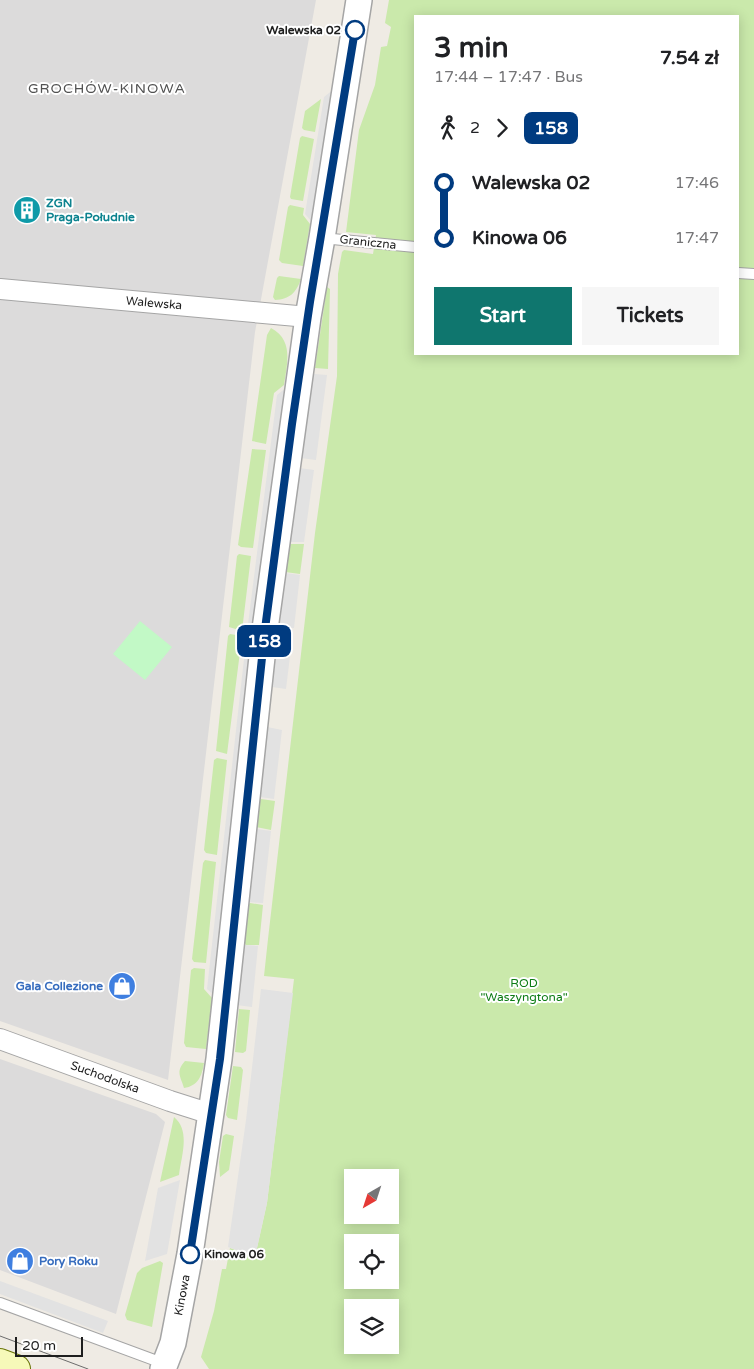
<!DOCTYPE html>
<html lang="en">
<head>
<meta charset="utf-8">
<style>
	body { margin:0; font-family:"Varela Round",sans-serif; background:#f6f6f6; color:#202124; height:100vh; display:flex; flex-direction:column; font-size:19px; white-space:nowrap }
	* { box-sizing:border-box; margin:0 }
	p { font-size:16px; color:#757577 }
	.icon { flex:none; width:28px; height:28px; fill:none; stroke:currentColor; stroke-width:2; stroke-linecap:round; stroke-linejoin:round }
	.map { position:relative; flex:1; overflow:hidden }
	.side { position:absolute; left:414px; top:15px; width:325px; height:340px; display:flex; flex-direction:column; background:#fff; border-radius:0px; box-shadow:0 2px 12px #0003 }
	.side>* { flex:none }
	.badge { padding:0 10px; border-radius:8px; font-size:18px; line-height:32px }
	.needle { width:32px; rotate:219deg }
	.fabs { position:absolute; left:344px; top:1169px; display:grid; gap:10px }
	.fabs a { display:grid; place-items:center; width:55px; height:55px; border-radius:0px; background:#fff; box-shadow:0 2px 12px #0003; font-size:25px }
	.scale { position:absolute; left:15px; bottom:12px; width:68px; box-sizing:border-box; padding-left:5px; border:2px solid #1e1e1e; border-top:0; font-size:14px; line-height:18px; white-space:nowrap; color:#1e1e1e; -webkit-text-stroke:4px #fff; paint-order:stroke }
	.map>.badge { position:absolute; translate:-50% -50%; box-shadow:0 0 0 2px #fff }
	.legs { display:flex; align-items:center; gap:8px; height:55px; padding:0 20px; font-size:16px }
	.legs p { margin-inline-start:auto }
	.summary { display:flex; align-items:center; justify-content:space-between; height:85px; padding:0 20px }
	h1 { font-size:28px; font-weight:700; line-height:38px }
	.primary-button { display:flex; gap:10px; margin-top:auto; padding:10px 20px }
	.primary-button a { flex:1; height:58px; border-radius:0px; background:#0f766e; color:#fff; font-size:20px; font-weight:700; line-height:58px; text-align:center }
	.primary-button a+a { background:#f6f6f6; color:#202124 }
	ul { padding:0 20px; list-style:none }
	li { display:flex; align-items:center; gap:18px; height:55px; font-size:19px }
	li i { display:grid; place-items:center; width:8px; height:100%; margin:0 6px; background:currentColor }
	li i::after { content:''; width:12px; height:12px; margin:-6px; border:4px solid; border-radius:50%; background:#fff }
	li p { margin-inline-start:auto }
	li:first-child i { background:linear-gradient(#0000 50%,currentColor 0) }
	li:last-child i { background:linear-gradient(currentColor 50%,#0000 0) }
	.map>svg:first-child { display:block }
</style>
</head>
<body>
<div class="map">
<svg width="754" height="1369" viewBox="0 0 754 1369">
	<rect width="100%" height="100%" fill="#efebe4"/>
	<!-- residential -->
	<path fill="#dcdbdb" d="M0,0H316L255,332L168,1080L0,1021Z
		M0,1059L156,1114L165,1122L116,1314L0,1270Z"/>
	<!-- grass -->
	<path fill="#cae9ab" fill-rule="evenodd" d="M389,0H754V1369H209L201,1357L214,1311L222,1269H226L230,1248L255,1257L267,1203L294,979L264,976L268,939L315,533L337,376L338,274L342,252L344,250L373,254L376,235L346,232L359,130L375,85L381,47L387,46L391,27L385,23ZM415,16H738V354H415ZM352,1178H390V1215H352ZM352,1242H390V1280H352ZM352,1308H390V1345H352Z
		M321,99L315,132L304,130L302,128L305,111Z
		M302,136L314,139L303,201L291,199L290,197L300,138Z
		M290,205L304,208L303,215L310,224L303,266L282,263L279,260L288,207Z
		M279,276L301,279C296,293 290,299 275,300L273,297L277,278Z
		M327,287L330,289L328,369L315,368Z
		M271,328C294,340 287,364 284,385L274,393L266,444L252,441L267,335Z
		M252,449L266,450L253,548L241,547L238,545Z
		M291,544H304L300,574L285,572L288,545Z
		M239,554L251,556L242,631L229,627L237,556Z
		M230,634L242,636L227,754L216,751L228,636Z
		M217,758L227,760L217,855L206,853L204,850L214,760Z
		M261,799L275,801L271,830L256,827L259,801Z
		M205,860L216,862L206,963L194,962L192,959L203,863Z
		M250,903L263,905L259,945H246L244,943L248,905Z
		M194,968L205,969L204,989L212,998L206,1049L186,1047L184,1043L191,970Z
		M239,1009L250,1010L246,1051L243,1053L235,1052Z
		M185,1061L204,1063C202,1076 198,1086 184,1088C181,1077 175,1072 185,1061Z
		M233,1066L241,1067L243,1070L237,1120L228,1118L226,1115Z
		M174,1117C191,1131 181,1157 179,1175L160,1182Z
		M226,1134L234,1136L229,1170L220,1177L219,1162L223,1136Z
		M160,1261L163,1263L152,1327L127,1320L125,1315L137,1273L142,1268Z"/>
	<!-- park -->
	<path fill="#c2f9c6" d="M140,621L172,647L145,680L113,654Z"/>
	<!-- parking -->
	<path fill="#e2e2e2" d="M334,89L312,222L305,214L324,97Z
		M312,373L315,374L327,375L316,460L301,458Z
		M287,387L215,996L207,989L247,632L277,395Z
		M299,468L314,470L304,542H289Z
		M285,573L300,575L294,628L279,627Z
		M278,638L292,640L286,689L272,687Z
		M267,727L282,730L274,799L260,797Z
		M256,829L271,831L263,903L248,902Z
		M244,945L258,946L252,1007L237,1005Z
		M261,989L293,993L267,1203L255,1257L228,1247L246,1120Z
		M180,1180L167,1254L145,1261L158,1188Z
		M0,1281L108,1321L103,1333L0,1294Z"/>
	<g fill="none" stroke-linecap="round" stroke-linejoin="round">
		<!-- service casing -->
		<g stroke="#a5a5a5" stroke-width="12">
			<path id="service" d="M322,238L415,247
				M738,273L754,274
				M0,1303L165,1364"/>
		</g>
		<!-- minor casing -->
		<g stroke="#a5a5a5" stroke-width="22">
			<path id="minor" d="M0,289L308,317
				M0,1039L170,1101L211,1114"/>
		</g>
		<!-- tertiary casing -->
		<g stroke="#a5a5a5" stroke-width="28">
			<path id="tertiary" d="M163,1369L173,1343L190,1254L219,1059L265,629L308,317L322,238L359,0"/>
		</g>
		<!-- secondary casing -->
		<g stroke="#697406" stroke-width="30">
			<path id="secondary" d="M0,1363L16,1369"/>
		</g>
		<!-- service -->
		<use href="#service" stroke="#fff" stroke-width="10"/>
		<!-- minor -->
		<use href="#minor" stroke="#fff" stroke-width="20"/>
		<!-- tertiary -->
		<use href="#tertiary" stroke="#fff" stroke-width="25"/>
		<!-- secondary -->
		<use href="#secondary" stroke="#f6f9b9" stroke-width="28"/>
		<!-- tram -->
		<path stroke="#6c6c6c" stroke-width="1" d="M0,1336L88,1369"/>
	</g>
	<g fill="none" stroke-linecap="round" stroke-linejoin="round">
		<!-- line-1 casing -->
		<g stroke="#fff" stroke-width="11">
			<path id="line-1" d="M190,1254L220,1059L265,629L292,424L310,302L355,30"/>
		</g>
		<!-- line-1 -->
		<use href="#line-1" stroke="#003b80" stroke-width="8"/>
	</g>
	<!-- icons -->
	<defs>
		<g id="building-disc" transform="scale(1.4375)"><circle r="9.5" fill="#0f9aa8" stroke="#fff"/><path d="M-4-6H4V6H1V3H-1V6H-4ZM-2.5-4.3h1.7v1.8h-1.7ZM.8-4.3h1.7v1.8H.8ZM-2.5-1h1.7V.8h-1.7ZM.8-1h1.7V.8H.8Z" fill="#fff"/></g>
		<g id="shop-disc" transform="scale(1.4375)"><circle r="9.5" fill="#3f7fe0" stroke="#fff"/><path d="M-5-2.5h2.3a2.7 3.5 0 0 1 5.4 0H5L5.5 6h-11ZM-1.5-2.5h3a1.5 2.3 0 0 0-3 0Z" fill="#fff"/></g>
	</defs>
	<g fill-rule="evenodd">
		<use href="#building-disc" x="27" y="210"/>
		<use href="#shop-disc" x="122" y="986"/>
		<use href="#shop-disc" x="20" y="1261"/>
	</g>
	<!-- markers -->
	<g fill="#fff" stroke="#003b80" stroke-width="2.5">
		<circle cx="355" cy="30" r="9"/>
		<circle cx="190" cy="1254" r="9"/>
	</g>
	<g text-anchor="middle" dominant-baseline="central" stroke-width="4" stroke-linejoin="round" paint-order="stroke">
		<!-- stop labels -->
		<g font-size="12" font-weight="bold" fill="#1e1e1e" stroke="#fff" text-anchor="end">
			<text x="341" y="30">Walewska 02</text>
			<text x="204" y="1254" text-anchor="start">Kinowa 06</text>
		</g>
		<!-- culture labels -->
		<g font-size="12" font-weight="bold" fill="#0d838f" stroke="#fff" text-anchor="start">
			<text x="46" y="203">ZGN<tspan x="46" dy="14">Praga-Południe</tspan></text>
		</g>
		<!-- street labels -->
		<g font-size="12" fill="#1e1e1e" stroke="#fff">
			<text transform="translate(368 242) rotate(6)">Graniczna</text>
			<text transform="translate(154 303) rotate(5)">Walewska</text>
			<text transform="translate(105 1077) rotate(20)">Suchodolska</text>
			<text transform="translate(182 1295) rotate(-79)">Kinowa</text>
		</g>
		<!-- park labels -->
		<g font-size="12" fill="#0d7c15" stroke="#fff">
			<text x="524" y="983">ROD<tspan x="524" dy="14">"Waszyngtona"</tspan></text>
		</g>
		<!-- shop labels -->
		<g font-size="12" font-weight="bold" fill="#366cbe" stroke="#fff" text-anchor="end">
			<text x="103" y="986">Gala Collezione</text>
			<text x="39" y="1261" text-anchor="start">Pory Roku</text>
		</g>
		<!-- neighbourhood labels -->
		<g font-size="14" letter-spacing="1" fill="#515151" stroke="#fff">
			<text x="107" y="88">GROCHÓW-KINOWA</text>
		</g>
	</g>
</svg>
<div class="fabs">
<a><svg class="needle" viewBox="-14 -14 28 28"><path d="M0-13l5 13h-10z" fill="#e53935"/><path d="M0 13l5-13h-10z" fill="#757577"/></svg></a>
<a><svg class="icon" aria-label="locate" viewBox="0 0 24 24"><circle cx="12" cy="12" r="6"/><path d="M12 2v4M12 18v4M2 12h4M18 12h4"/></svg></a>
<a><svg class="icon" aria-label="layers" viewBox="0 0 24 24"><path d="M12 4l9 5-9 5-9-5zM3 14l9 5 9-5"/></svg></a>
</div>
<div class="scale">20 m</div>
<b class="badge" style="left:264px;top:641px;background:#003b80;color:#fff">158</b>
<section class="side">
<div class="summary"><div><h1>3 min</h1><p>17:44 – 17:47 · Bus</p></div><b>7.54 zł</b></div>
<div class="legs"><svg class="icon" aria-label="walk" viewBox="0 0 24 24"><circle cx="13" cy="4" r="2"/><path d="M13 8l-2 6 4 7M11 14l-3 7M7 12l3-4h3l4 4"/></svg>2<svg class="icon" aria-label="forward" viewBox="0 0 24 24"><path d="M9 5l7 7-7 7"/></svg><b class="badge" style="background:#003b80;color:#fff">158</b></div>
<ul>
<li><i style="color:#003b80"></i><b>Walewska 02</b><p>17:46</p></li>
<li><i style="color:#003b80"></i><b>Kinowa 06</b><p>17:47</p></li>
</ul>
<div class="primary-button"><a>Start</a><a>Tickets</a></div>
</section>
</div>
</body>
</html>
